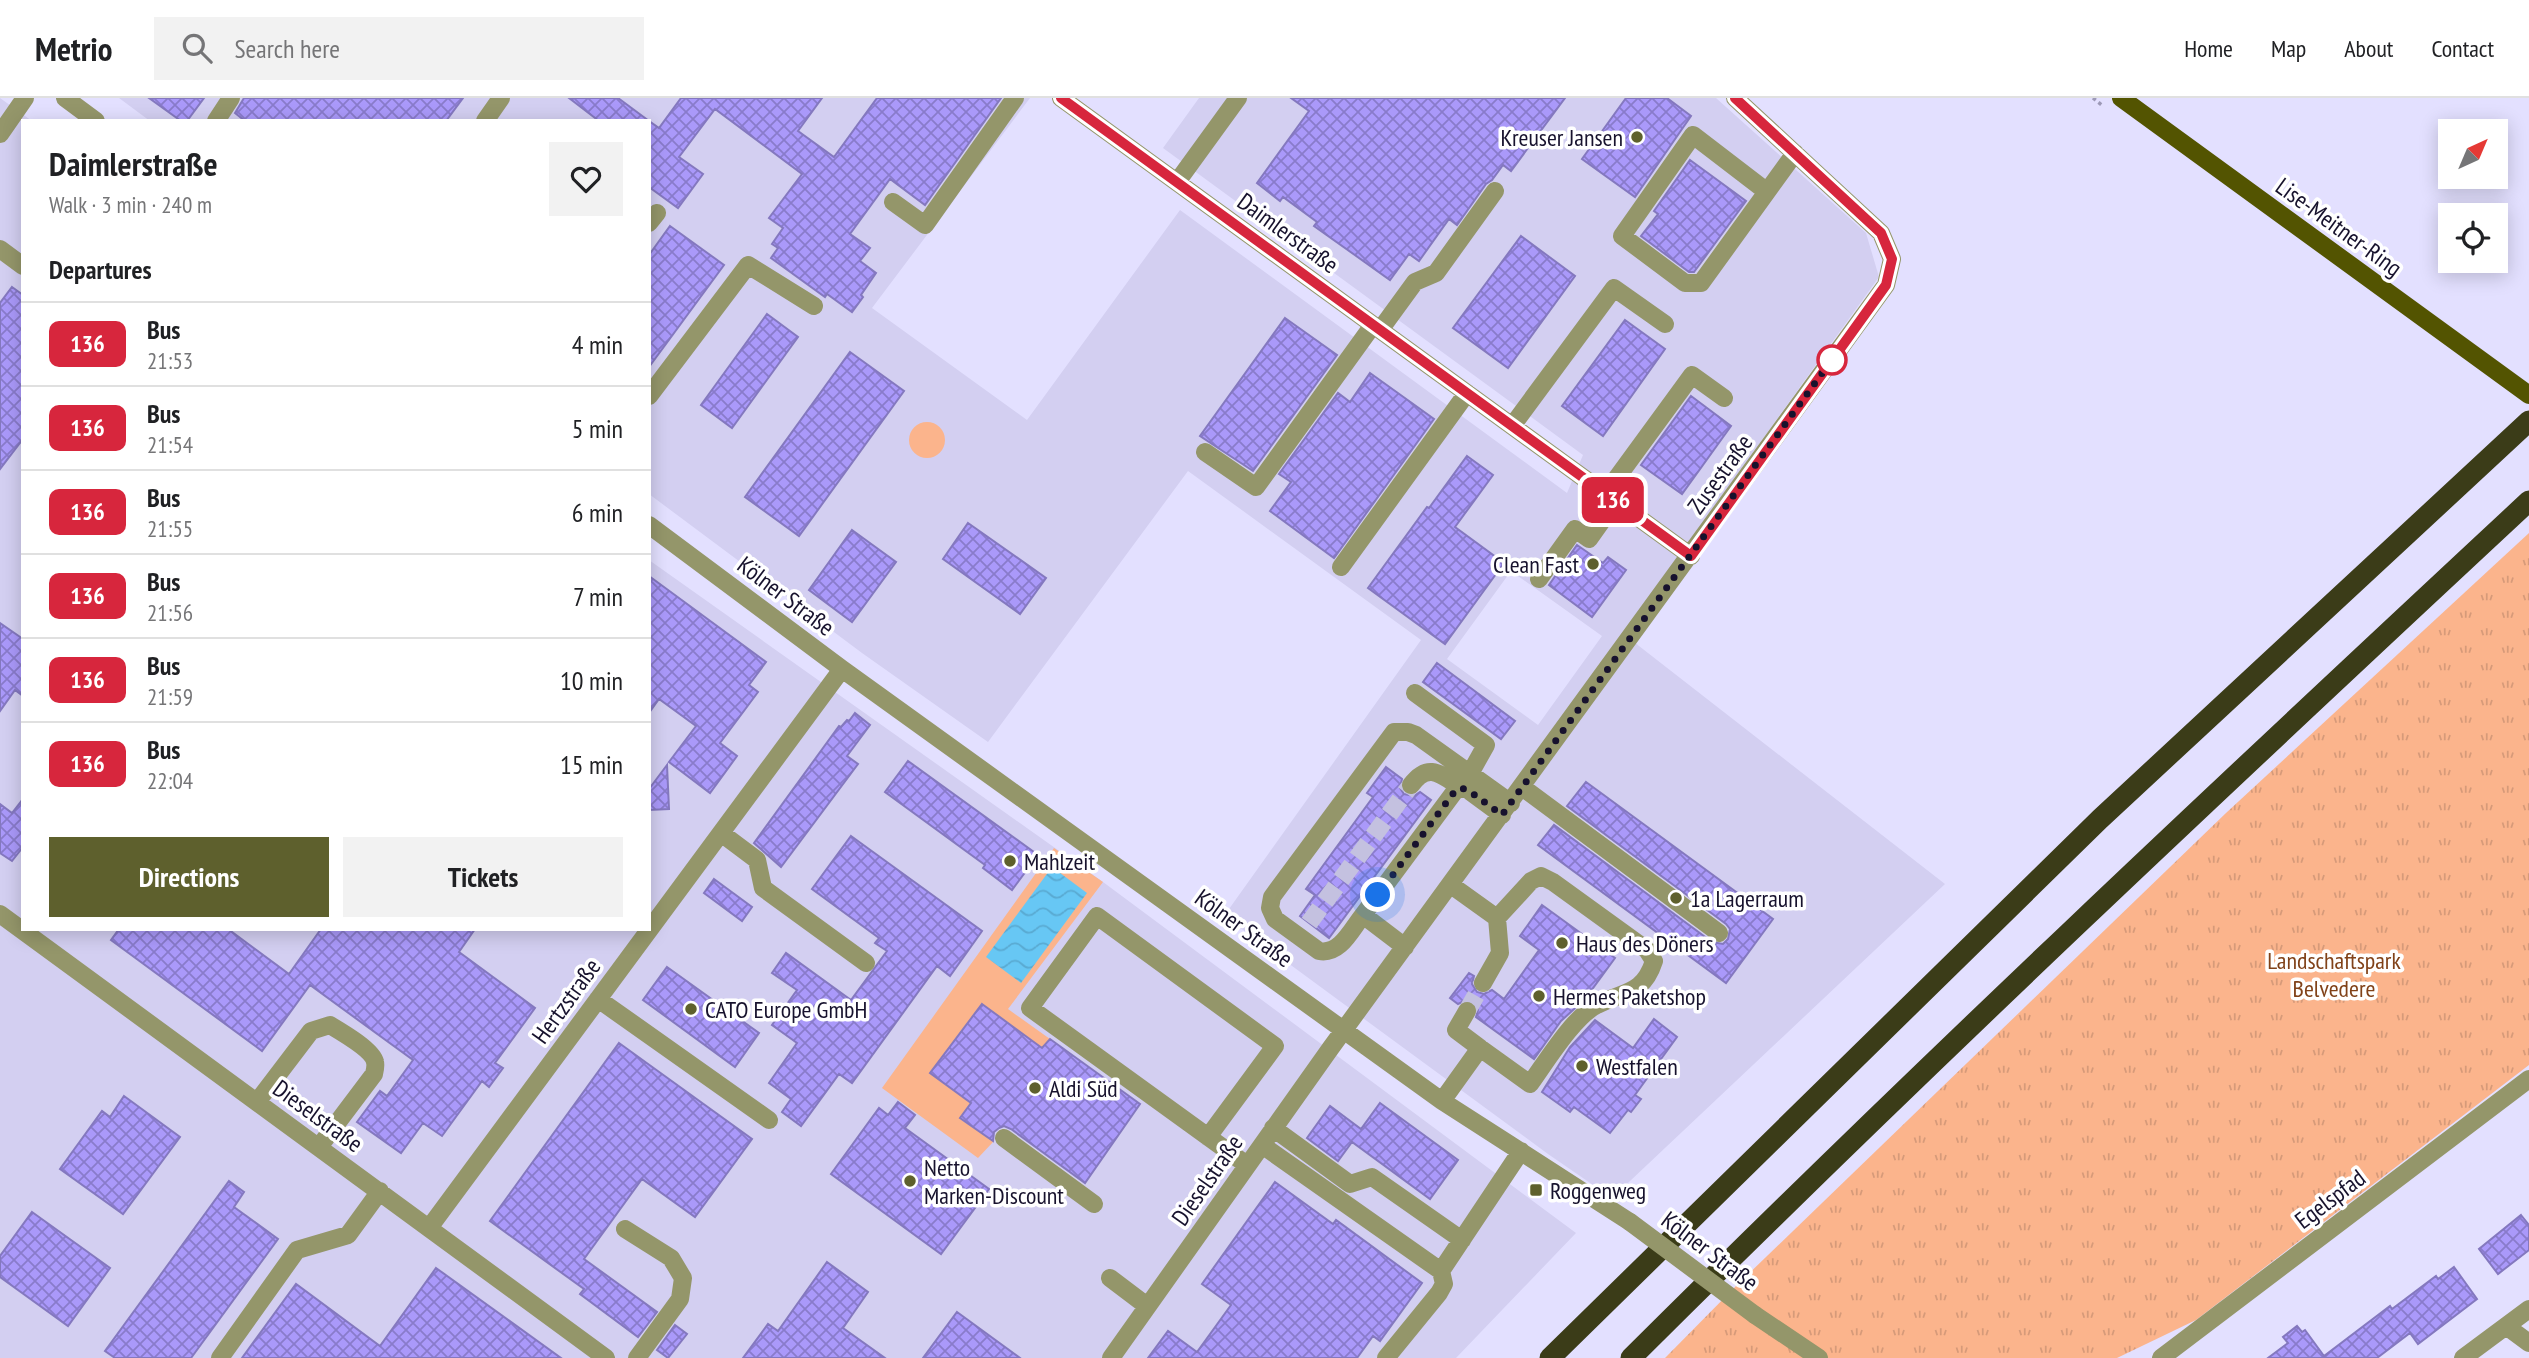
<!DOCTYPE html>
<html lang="en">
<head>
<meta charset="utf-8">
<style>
	body { margin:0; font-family:"PT Sans Narrow",sans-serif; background:#f2f2f2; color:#202124; height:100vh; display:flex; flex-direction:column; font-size:26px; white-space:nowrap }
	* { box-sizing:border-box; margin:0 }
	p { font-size:23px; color:#757577 }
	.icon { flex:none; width:38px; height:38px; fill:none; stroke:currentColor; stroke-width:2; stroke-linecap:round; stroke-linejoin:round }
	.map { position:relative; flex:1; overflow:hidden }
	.side { position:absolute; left:21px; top:21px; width:630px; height:812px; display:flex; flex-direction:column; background:#fff; border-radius:0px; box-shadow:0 4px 18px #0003 }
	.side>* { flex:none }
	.badge { padding:0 14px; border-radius:10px; font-size:24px; line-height:46px }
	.needle { width:46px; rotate:44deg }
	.tools { position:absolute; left:2438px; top:21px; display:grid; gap:14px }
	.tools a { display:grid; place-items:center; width:70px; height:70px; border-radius:0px; background:#fff; box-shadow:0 4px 18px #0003; font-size:35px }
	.you { position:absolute; width:35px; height:35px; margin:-18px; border:5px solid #fff; border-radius:50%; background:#1a73e8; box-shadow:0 0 0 10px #1a73e833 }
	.map>.badge { position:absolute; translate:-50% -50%; box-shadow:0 0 0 4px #fff }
	h2 { padding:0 28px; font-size:26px; line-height:63px }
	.round { display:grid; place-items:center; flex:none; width:74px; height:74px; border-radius:0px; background:#f2f2f2 }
	.headline { display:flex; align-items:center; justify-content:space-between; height:119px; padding:0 28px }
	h1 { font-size:33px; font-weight:800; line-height:52px }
	.primary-button { display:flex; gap:14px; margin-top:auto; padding:14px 28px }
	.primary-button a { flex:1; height:80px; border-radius:0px; background:#5e602d; color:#fff; font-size:28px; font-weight:800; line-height:80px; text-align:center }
	.primary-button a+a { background:#f2f2f2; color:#202124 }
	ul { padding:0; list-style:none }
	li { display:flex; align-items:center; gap:21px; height:84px; padding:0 28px; border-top:2px solid #e0e0e0 }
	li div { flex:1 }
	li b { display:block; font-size:26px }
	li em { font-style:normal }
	li .badge { min-width:77px; font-weight:700; text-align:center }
	header { display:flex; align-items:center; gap:42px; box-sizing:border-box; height:98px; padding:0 35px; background:#fff; border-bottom:2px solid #e0e0e0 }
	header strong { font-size:33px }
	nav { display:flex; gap:38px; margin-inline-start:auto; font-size:24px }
	.search { width:490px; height:63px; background:#f2f2f2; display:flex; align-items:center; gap:18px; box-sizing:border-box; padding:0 24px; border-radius:0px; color:#757577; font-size:26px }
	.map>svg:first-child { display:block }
</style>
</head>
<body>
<header>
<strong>Metrio</strong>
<div class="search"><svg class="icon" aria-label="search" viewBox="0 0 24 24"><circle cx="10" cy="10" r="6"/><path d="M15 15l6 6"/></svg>Search here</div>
<nav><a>Home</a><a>Map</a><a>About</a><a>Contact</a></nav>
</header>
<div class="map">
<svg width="2529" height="1260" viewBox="0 0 2529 1260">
	<defs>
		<pattern id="park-tufts" width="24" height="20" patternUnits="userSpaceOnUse" patternTransform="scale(1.75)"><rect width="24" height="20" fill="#fbb48c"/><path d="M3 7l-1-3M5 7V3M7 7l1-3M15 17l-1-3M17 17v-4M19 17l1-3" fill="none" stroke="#d69a79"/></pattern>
		<pattern id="water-waves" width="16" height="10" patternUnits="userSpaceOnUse" patternTransform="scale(1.75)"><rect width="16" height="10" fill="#67c7f4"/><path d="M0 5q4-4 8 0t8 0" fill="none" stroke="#59aad2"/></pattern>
		<pattern id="building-cross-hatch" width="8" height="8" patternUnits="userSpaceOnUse" patternTransform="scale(1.75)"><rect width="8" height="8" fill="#aa99fa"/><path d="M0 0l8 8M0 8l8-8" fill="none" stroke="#897bcb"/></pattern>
	</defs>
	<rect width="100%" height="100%" fill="#e3e0ff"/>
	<!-- built -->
	<path fill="#d3cff1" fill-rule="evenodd" d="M0,0L32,23H23V831H649V462L1103,784L1576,1135L1456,1260H0Z
		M119,0H1030L872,210L1027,322L1180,112L1567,395L1583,357L1163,50L1199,0H1716L1866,135L1879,179L1624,534L1639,548L1945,786L1612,1100L1548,1056L1224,818L1421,542L1188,373L988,644L862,555L649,396V23H150ZM1511,473L1602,538L1538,627L1447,561Z"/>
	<!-- green -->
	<path fill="#fbb48c" d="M909 342a18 18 0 1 1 36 0a18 18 0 1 1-36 0Z
		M1054,750L1103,784L1008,911L1050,941L1042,950L982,906L971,1005L960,1021L994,1043L978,1060L882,990Z"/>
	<!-- park -->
	<path fill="url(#park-tufts)" d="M2529,435V967L2196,1222L2117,1260H1665L1738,1186L2226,715Z"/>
	<!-- water -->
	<path fill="url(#water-waves)" d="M1052,769L1087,795L1021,885L986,859Z"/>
	<!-- building -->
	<path fill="url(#building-cross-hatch)" stroke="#8478bf" stroke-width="2" d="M149,0H204L187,23H181Z
		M244,0H463L446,23H245L235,15Z
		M569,0H618L649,23H599Z
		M681,0H822L798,33L834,59L877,0H1001L925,107L890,81L850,136L870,150L860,163L876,175L861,197L863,199L852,214L827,196L825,199L771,160L778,150L772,146L783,130L769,120L802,76L715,11L679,59L703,76L678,110L649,89V23L659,30Z
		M1291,0H1565L1511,73L1503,67L1492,82L1486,86L1457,127L1449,121L1419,163L1409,156L1390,182L1314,128L1317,124L1283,99L1280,103L1257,85L1309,13Z
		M1626,0H1667L1691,18L1635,99L1582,61Z
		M1690,62L1746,103L1694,174H1689L1641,138L1658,116L1654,113Z
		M670,128L724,167L649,269V157Z
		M1521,138L1575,178L1508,270L1453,230Z
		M12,189L23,197V341L0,371V205Z
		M767,216L798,239L732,330L701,307Z
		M1285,220L1337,257L1253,373L1200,338Z
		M1625,222L1665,251L1603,338L1562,308Z
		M850,254L904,293L799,438L745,399Z
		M1370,275L1434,321L1334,460L1270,413L1291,384L1279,376L1338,295L1350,304Z
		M1691,298L1731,328L1682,396L1641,367Z
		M1467,358L1493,377L1455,429L1504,465L1445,546L1368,490L1427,409L1429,410Z
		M968,425L1046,480L1020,516L943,461Z
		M852,432L896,464L852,524L809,492Z
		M1577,447L1603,465L1608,459L1626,472L1592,519L1549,487Z
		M649,478L766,564L749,587L758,594L720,645L737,658L710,695L669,664L696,628L659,601L649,615Z
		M0,525L23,541V598L15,592L0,613Z
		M1437,565L1515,623L1501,641L1423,584Z
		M855,615L870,627L847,658L858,666L781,769L754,745L839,628L841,629L847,622L849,623Z
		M908,663L1038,757L1012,792L983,770L985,767L885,694Z
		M667,667L669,711L649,712V691Z
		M1386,669L1402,681L1400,690L1404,696L1414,698L1420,694L1431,702L1329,840L1300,818L1315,797L1306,791L1373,699L1367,695Z
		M1586,684L1773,821L1726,885L1538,747L1554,727L1712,844L1723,846L1728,841L1730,831L1726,826L1567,708Z
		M23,701V749L12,763L0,755V706L12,715Z
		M851,738L982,833L950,878L937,868L852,985L839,976L801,1028L782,1014L791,1001L769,985L797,945L772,927L797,892L772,875L786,855L851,902L887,853L875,845L879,840L812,791Z
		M714,781L752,809L742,823L704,795Z
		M1542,807L1615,860L1585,901L1561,923L1534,961L1476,919L1478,912L1473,904L1466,902L1458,906L1450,900L1469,875L1474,878L1472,886L1477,894L1484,896L1492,892L1504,901L1539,852L1520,838Z
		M119,831H228L289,876L321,831H475L459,854L535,910L495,965L503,970L489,989L482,983L442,1038L423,1025L401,1055L357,1024L380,993L387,998L413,962L310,887L262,953L111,842Z
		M667,869L759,935L735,969L643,902Z
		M982,906L1042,950L1050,941L1140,1006L1085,1085L1011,1031L1004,1028L999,1030L994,1034L993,1043L960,1020L971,1005L930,975Z
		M1654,921L1677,939L1635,997L1641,1001L1631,1014L1628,1012L1610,1035L1574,1009L1570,1014L1542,994L1570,949L1595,922L1633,950Z
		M619,945L752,1041L695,1119L642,1081L584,1161L657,1214L638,1239L580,1196L584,1191L490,1123Z
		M124,998L180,1039L123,1116L60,1071L102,1013L110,1019Z
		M898,1004L915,1017L905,1030L989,1091L941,1156L831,1076L879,1010L888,1017Z
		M1380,1005L1458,1062L1430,1101L1352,1044L1338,1063L1307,1040L1330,1008L1361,1031Z
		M229,1083L244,1094L234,1109L278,1141L191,1260H115L105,1253Z
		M1275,1084L1333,1126L1336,1122L1422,1185L1380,1243L1373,1238L1357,1260H1148L1168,1233L1197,1254L1231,1207L1202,1186Z
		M32,1114L110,1170L68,1228L0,1179V1158Z
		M2521,1117L2529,1127V1152L2498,1176L2479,1151Z
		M827,1164L868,1194L843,1230L885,1260H743L768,1226L778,1233Z
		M2454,1169L2477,1201L2418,1246L2410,1235L2377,1260H2268L2288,1245L2283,1239L2297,1228L2302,1234L2305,1232L2324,1258L2390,1208L2392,1211L2436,1178L2438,1181Z
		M436,1170L561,1260H242L296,1186L380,1248Z
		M957,1214L1020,1260H923Z
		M675,1227L687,1236L668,1260L657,1252Z"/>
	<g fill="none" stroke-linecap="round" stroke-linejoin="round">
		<!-- minor-tunnel -->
		<path stroke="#c4c1e0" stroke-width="18" stroke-dasharray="18 9" stroke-linecap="butt" d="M1309,825L1411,687
			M1467,913L1483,885"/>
		<!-- path -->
		<path stroke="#9d99b7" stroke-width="3.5" stroke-dasharray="3.5 3.5" stroke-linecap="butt" d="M2093,0L2103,8"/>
		<!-- minor -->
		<path stroke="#94966a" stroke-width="18" d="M65,0L96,23
			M1061,0L1691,458
			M216,23L231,0
			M485,23L501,0
			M0,36L25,0
			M1177,84L1238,0
			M1766,93L1693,37L1622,138L1685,185H1701L1795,55
			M893,104L925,127L1015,0
			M649,125L657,115
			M0,151L23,168
			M1380,232L1415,184L1436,175L1495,93
			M649,298L748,167L814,208
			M1512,328L1614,190L1665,226
			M1205,354L1256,389L1373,227
			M1605,396L1692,277L1724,300
			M649,427L842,571L1442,1003L1630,1124
			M1341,469L1467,295
			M1539,481L1575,431L1589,441L1616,403
			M1411,687C1429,663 1441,677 1462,690L1486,647L1415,595
			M1522,689L1719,835
			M721,735L757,762L763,790L866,865
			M0,816L606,1260
			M1363,817L1455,693L1462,690L1468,692L1502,717
			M1405,849L1363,817C1351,832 1340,857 1319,853L1275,821L1270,810L1272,799L1394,634H1408L1416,637L1511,705
			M1483,885L1500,855L1497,820
			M598,901L769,1022
			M1467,913L1456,932L1480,950
			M1442,1003L1480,950L1530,986C1546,964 1574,918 1597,907C1624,893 1643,897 1654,863L1647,852L1553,784L1541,778L1531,783L1497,820L1451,787
			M257,1004L311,933L330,927C340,933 373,952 375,964C376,968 375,972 374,976L319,1049
			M1273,1030L1350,1086L1372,1079L1462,1142
			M1208,1039L1275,948L1097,818L1030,910L1247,1067
			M1004,1040L1094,1106
			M1262,1047L1441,1173L1444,1186L1439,1195L1386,1260
			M429,1130L842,571
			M625,1131L671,1160L683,1180L680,1201L637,1260
			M1441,1173L1521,1053
			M1110,1180L1147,1208
			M1755,1217L1819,1260
			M2506,1228L2529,1245
			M220,1260L297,1152L348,1137L380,1093
			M1111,1260L1330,951L1886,187L1892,161L1881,135L1735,0
			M2161,1260L2529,981
			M2463,1260L2529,1211"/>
		<!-- major -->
		<path stroke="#535401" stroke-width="18" d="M2121,0L2529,297"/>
		<!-- highway -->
		<path stroke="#3b3c18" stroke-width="21" d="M1550,1260L2100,721L2529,323
			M1631,1260C1924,968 2226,685 2529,403"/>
		<!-- minor-bridge -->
		<path stroke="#94966a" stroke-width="18" d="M1630,1124L1755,1217"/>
	</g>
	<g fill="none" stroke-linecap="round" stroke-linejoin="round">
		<!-- line casing -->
		<g stroke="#fff" stroke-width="16">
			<path id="line" d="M1061,0L1691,458L1886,187L1892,161L1881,135L1735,0"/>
		</g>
		<!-- line -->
		<use href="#line" stroke="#d7263d" stroke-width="10"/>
		<!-- walk -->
		<path stroke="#17122d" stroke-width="7" stroke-dasharray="0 12.6" d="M1378,797L1455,693L1461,690L1468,692L1502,717L1836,256L1832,262"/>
	</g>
	<!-- markers -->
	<g fill="#5e602d" stroke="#fff" stroke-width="2.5">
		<circle cx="1637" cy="39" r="7"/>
		<circle cx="1593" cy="466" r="7"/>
		<circle cx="1010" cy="763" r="7"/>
		<circle cx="1676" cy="800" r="7"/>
		<circle cx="1562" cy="845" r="7"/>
		<circle cx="1539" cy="898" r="7"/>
		<circle cx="691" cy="911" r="7"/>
		<circle cx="1582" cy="968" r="7"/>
		<circle cx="1035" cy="990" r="7"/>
		<circle cx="910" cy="1083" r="7"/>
		<rect x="1529" y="1085" width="14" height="14" rx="3.5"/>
	</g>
	<circle fill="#fff" stroke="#d7263d" stroke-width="3.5" cx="1832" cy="262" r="14"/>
	<g text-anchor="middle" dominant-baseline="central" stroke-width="7" stroke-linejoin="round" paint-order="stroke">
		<!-- poi labels -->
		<g font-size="24" fill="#17122d" stroke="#fff" text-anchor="start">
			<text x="1623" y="39" text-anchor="end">Kreuser Jansen</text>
			<text x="1579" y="466" text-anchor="end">Clean Fast</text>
			<text x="1024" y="763">Mahlzeit</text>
			<text x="1690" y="800">1a Lagerraum</text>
			<text x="1576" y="845">Haus des Döners</text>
			<text x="1553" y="898">Hermes Paketshop</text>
			<text x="705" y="911">CATO Europe GmbH</text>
			<text x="1596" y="968">Westfalen</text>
			<text x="1049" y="990">Aldi Süd</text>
			<text x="924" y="1069">Netto<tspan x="924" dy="28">Marken-Discount</tspan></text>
			<text x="1550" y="1092">Roggenweg</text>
		</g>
		<!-- street labels -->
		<g font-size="24" fill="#17122d" stroke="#fff">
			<text transform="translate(2339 129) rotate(36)">Lise-Meitner-Ring</text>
			<text transform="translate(1288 135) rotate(36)">Daimlerstraße</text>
			<text transform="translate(1720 376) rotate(-54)">Zusestraße</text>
			<text transform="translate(786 498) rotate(37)">Kölner Straße</text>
			<text transform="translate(1244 830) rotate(36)">Kölner Straße</text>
			<text transform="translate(566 903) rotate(-54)">Hertzstraße</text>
			<text transform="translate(318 1018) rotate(36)">Dieselstraße</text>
			<text transform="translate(1207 1082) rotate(-55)">Dieselstraße</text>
			<text transform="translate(2330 1101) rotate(-37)">Egelspfad</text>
			<text transform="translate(1710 1153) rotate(37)">Kölner Straße</text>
		</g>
		<!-- park labels -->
		<g font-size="24" fill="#814219" stroke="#fff">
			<text x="2334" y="862">Landschaftspark<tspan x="2334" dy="28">Belvedere</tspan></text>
		</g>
	</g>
</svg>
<div class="tools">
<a><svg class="needle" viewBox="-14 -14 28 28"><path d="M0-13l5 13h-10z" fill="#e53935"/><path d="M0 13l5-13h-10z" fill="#757577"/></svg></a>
<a><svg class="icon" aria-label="locate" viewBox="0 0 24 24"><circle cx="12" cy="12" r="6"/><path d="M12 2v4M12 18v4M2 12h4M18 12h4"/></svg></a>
</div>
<div class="you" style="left:1378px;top:797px"></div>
<b class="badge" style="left:1613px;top:402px;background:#d7263d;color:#fff">136</b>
<section class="side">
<div class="headline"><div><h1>Daimlerstraße</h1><p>Walk · 3 min · 240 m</p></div><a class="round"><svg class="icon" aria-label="heart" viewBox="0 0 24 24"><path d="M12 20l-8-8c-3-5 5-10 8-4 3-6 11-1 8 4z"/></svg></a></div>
<h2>Departures</h2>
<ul>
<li><span class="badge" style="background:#d7263d;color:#fff">136</span><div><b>Bus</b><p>21:53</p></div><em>4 min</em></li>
<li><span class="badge" style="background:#d7263d;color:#fff">136</span><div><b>Bus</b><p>21:54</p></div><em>5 min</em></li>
<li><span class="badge" style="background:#d7263d;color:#fff">136</span><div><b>Bus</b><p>21:55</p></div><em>6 min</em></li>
<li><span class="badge" style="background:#d7263d;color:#fff">136</span><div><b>Bus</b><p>21:56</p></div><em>7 min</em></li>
<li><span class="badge" style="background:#d7263d;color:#fff">136</span><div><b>Bus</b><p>21:59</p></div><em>10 min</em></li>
<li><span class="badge" style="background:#d7263d;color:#fff">136</span><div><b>Bus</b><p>22:04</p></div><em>15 min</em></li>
</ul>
<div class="primary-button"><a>Directions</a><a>Tickets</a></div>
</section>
</div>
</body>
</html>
